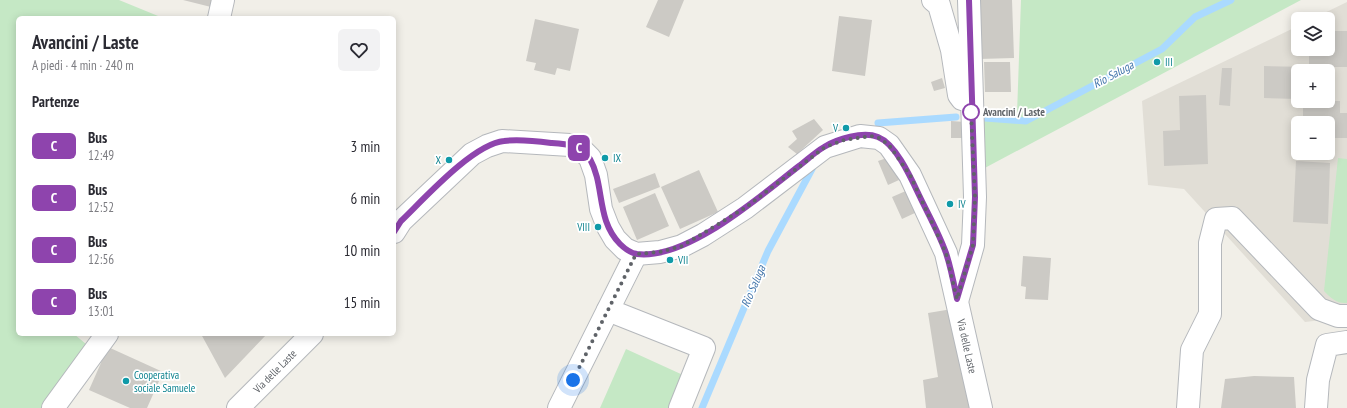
<!DOCTYPE html>
<html lang="it">
<head>
<meta charset="utf-8">
<style>
	body { margin:0; font-family:"PT Sans Narrow",sans-serif; background:#f2f2f3; color:#2b2b33; height:100vh; display:flex; flex-direction:column; font-size:15px; white-space:nowrap }
	* { box-sizing:border-box; margin:0 }
	p { font-size:13px; color:#7c7c81 }
	.icon { flex:none; width:22px; height:22px; fill:none; stroke:currentColor; stroke-width:2; stroke-linecap:round; stroke-linejoin:round }
	.map { position:relative; flex:1; overflow:hidden }
	.side { position:absolute; left:16px; top:16px; width:380px; height:320px; display:flex; flex-direction:column; background:#fff; border-radius:6px; box-shadow:0 2px 10px #0003 }
	.side>* { flex:none }
	.badge { padding:0 8px; border-radius:6px; font-size:14px; line-height:26px }
	.fabs { position:absolute; left:1291px; top:12px; display:grid; gap:8px }
	.fabs a { display:grid; place-items:center; width:44px; height:44px; border-radius:6px; background:#fff; box-shadow:0 2px 10px #0003; font-size:20px }
	.you { position:absolute; width:20px; height:20px; margin:-10px; border:3px solid #fff; border-radius:50%; background:#1a73e8; box-shadow:0 0 0 6px #1a73e833 }
	.map>.badge { position:absolute; translate:-50% -50%; box-shadow:0 0 0 2px #fff }
	h2 { padding:0 16px; font-size:15px; line-height:36px }
	.round { display:grid; place-items:center; flex:none; width:42px; height:42px; border-radius:6px; background:#f2f2f3 }
	.overview { display:flex; align-items:center; justify-content:space-between; height:68px; padding:0 16px }
	h1 { font-size:19px; font-weight:700; line-height:30px }
	ul { padding:0; list-style:none }
	li { display:flex; align-items:center; gap:12px; height:52px; padding:0 16px }
	li div { flex:1 }
	li b { display:block; font-size:15px }
	li em { font-style:normal }
	li .badge { min-width:44px; font-weight:700; text-align:center }
	.map>svg:first-child { display:block }
</style>
</head>
<body>
<div class="map">
<svg width="1347" height="408" viewBox="0 0 1347 408">
	<rect width="100%" height="100%" fill="#f1efe8"/>
	<!-- education -->
	<path fill="#e1ded6" fill-rule="evenodd" d="M1347,2V317L1305,322L1184,189L1148,185L1142,101L1298,26V49H1328V19H1312ZM1298,71H1328V101H1298ZM1298,123H1328V153H1298Z"/>
	<!-- green -->
	<path fill="#c5e8c5" d="M0,0H119L163,18H18V334H74L86,344L43,408H0Z
		M1021,0H1301L981,170V112L1017,114Z
		M1338,158L1347,159V303C1337,304 1331,298 1324,291Z
		M626,349L683,375L669,408H600Z"/>
	<g fill="none" stroke-linecap="round" stroke-linejoin="round">
		<!-- stream -->
		<path stroke="#aadaff" stroke-width="7" d="M985,118L1026,121L1162,49L1195,17L1231,0
			M878,123L956,117
			M702,408L768,251L812,169"/>
	</g>
	<!-- building -->
	<path fill="#cccac5" d="M183,0H213L211,7Z
		M658,0H684L669,37L646,27Z
		M977,0H1012L1014,58L979,59Z
		M839,16L872,20L865,76L832,71Z
		M535,19L579,29L570,71L557,68L555,75L534,70L536,63L526,61Z
		M1328,31H1347V67H1327V71H1298V99L1264,98V66L1309,67V49H1328Z
		M984,62H1010L1011,92H985Z
		M1222,68H1232L1230,106L1219,105Z
		M942,78L945,88L934,91L931,82Z
		M1206,95L1208,164L1164,166L1163,131L1180,130L1179,96Z
		M1303,101H1340V113H1347V138H1328V123H1303Z
		M814,119L823,130L797,154L788,147L797,139L792,131Z
		M951,121L965,122V138H951Z
		M890,157L899,180L888,185L878,161Z
		M1296,161L1330,163L1328,224L1293,222Z
		M699,170L718,212L680,229L661,187Z
		M655,173L660,187L619,203L613,189Z
		M908,190L917,212L902,219L892,197Z
		M655,193L669,226L637,240L623,207Z
		M1023,256L1051,258L1048,300L1025,299L1026,287L1021,286Z
		M952,309L971,408H926L923,380L938,377L928,313Z
		M201,334H265L266,335L225,378Z
		M108,347L163,372L147,408H130L89,390Z
		M1254,376L1294,377L1296,408H1221L1225,379Z"/>
	<g fill="none" stroke-linecap="round" stroke-linejoin="round">
		<!-- minor casing -->
		<g stroke="#b5b8bc" stroke-width="24">
			<g id="minor">
				<path d="M933,0L939,5L952,50L959,95L962,99"/>
				<path d="M219,18L223,0"/>
				<path id="s1" d="M394,232L401,221L472,154L487,146L502,141L570,145L581,149L590,158L596,175L601,209L608,227L615,239L625,249L636,254L660,252L682,246L703,235L745,208L825,147L860,136L879,138L889,145L910,175L946,253L981,408"/>
				<path d="M958,298L973,245L975,197L969,0"/>
				<path d="M608,310L704,348L680,408"/>
				<path d="M53,408L107,334"/>
				<path id="s2" d="M238,408L312,334"/>
				<path d="M559,408L636,254"/>
				<path d="M1188,408L1192,350L1210,314V243L1216,219L1232,218L1319,309L1338,316H1347"/>
				<path d="M1316,408L1318,380L1327,345L1347,342"/>
			</g>
		</g>
		<!-- minor -->
		<use href="#minor" stroke="#fff" stroke-width="22"/>
	</g>
	<g fill="none" stroke-linecap="round" stroke-linejoin="round">
		<!-- line casing -->
		<g stroke="#fff" stroke-width="9">
			<path id="line" d="M394,232L401,221C424,199 473,144 504,141C519,139 536,141 551,143C565,144 583,145 590,159C605,186 596,220 620,244C624,248 631,253 637,254C688,260 760,196 799,166C807,160 815,152 824,147C837,139 863,131 878,137C896,144 911,178 919,195C928,214 939,233 946,253C951,268 954,284 957,299L973,245L975,197L969,0"/>
		</g>
		<!-- line -->
		<use href="#line" stroke="#8e44ad" stroke-width="6"/>
		<!-- walk -->
		<path stroke="#5f6368" stroke-width="4" stroke-dasharray="0 7.2" d="M573,380L636,254L660,252L682,246L745,208L825,147L844,140L871,136L879,138L889,145L910,175L946,253L957,299L973,245L975,197L971,112"/>
	</g>
	<!-- markers -->
	<g fill="#0f9aa8" stroke="#fff" stroke-width="1.5">
		<circle cx="1157" cy="62" r="4"/>
		<circle cx="846" cy="128" r="4"/>
		<circle cx="605" cy="158" r="4"/>
		<circle cx="449" cy="160" r="4"/>
		<circle cx="950" cy="204" r="4"/>
		<circle cx="598" cy="227" r="4"/>
		<circle cx="670" cy="260" r="4"/>
		<circle cx="126" cy="381" r="4"/>
	</g>
	<circle fill="#fff" stroke="#8e44ad" stroke-width="2" cx="971" cy="112" r="8"/>
	<g text-anchor="middle" dominant-baseline="central" stroke-width="3.5" stroke-linejoin="round" paint-order="stroke">
		<!-- culture labels -->
		<g font-size="11" fill="#0d838f" stroke="#fff" text-anchor="start">
			<text x="1165" y="62">III</text>
			<text x="838" y="128" text-anchor="end">V</text>
			<text x="613" y="158">IX</text>
			<text x="441" y="160" text-anchor="end">X</text>
			<text x="958" y="204">IV</text>
			<text x="590" y="227" text-anchor="end">VIII</text>
			<text x="678" y="260">VII</text>
			<text x="134" y="375">Cooperativa<tspan x="134" dy="13">sociale Samuele</tspan></text>
		</g>
		<!-- stop labels -->
		<g font-size="11" font-weight="bold" fill="#5f6368" stroke="#fff" text-anchor="start">
			<text x="983" y="112">Avancini / Laste</text>
		</g>
		<!-- street labels -->
		<g font-size="11" fill="#5f6368" stroke="#fff">
			<text stroke="none"><textPath href="#s1" startOffset="855">Via delle Laste</textPath></text>
			<text stroke="none"><textPath href="#s2" startOffset="52">Via delle Laste</textPath></text>
		</g>
		<!-- water labels -->
		<g font-size="12" font-style="italic" fill="#4174aa" stroke="#fff">
			<text transform="translate(1113 74) rotate(-28)">Rio Saluga</text>
			<text transform="translate(753 286) rotate(-67)">Rio Saluga</text>
		</g>
	</g>
</svg>
<div class="fabs">
<a><svg class="icon" aria-label="layers" viewBox="0 0 24 24"><path d="M12 4l9 5-9 5-9-5zM3 14l9 5 9-5"/></svg></a>
<a>+</a>
<a>−</a>
</div>
<div class="you" style="left:573px;top:380px"></div>
<b class="badge" style="left:579px;top:148px;background:#8e44ad;color:#fff">C</b>
<section class="side">
<div class="overview"><div><h1>Avancini / Laste</h1><p>A piedi · 4 min · 240 m</p></div><a class="round"><svg class="icon" aria-label="heart" viewBox="0 0 24 24"><path d="M12 20l-8-8c-3-5 5-10 8-4 3-6 11-1 8 4z"/></svg></a></div>
<h2>Partenze</h2>
<ul>
<li><span class="badge" style="background:#8e44ad;color:#fff">C</span><div><b>Bus</b><p>12:49</p></div><em>3 min</em></li>
<li><span class="badge" style="background:#8e44ad;color:#fff">C</span><div><b>Bus</b><p>12:52</p></div><em>6 min</em></li>
<li><span class="badge" style="background:#8e44ad;color:#fff">C</span><div><b>Bus</b><p>12:56</p></div><em>10 min</em></li>
<li><span class="badge" style="background:#8e44ad;color:#fff">C</span><div><b>Bus</b><p>13:01</p></div><em>15 min</em></li>
</ul>
</section>
</div>
</body>
</html>
